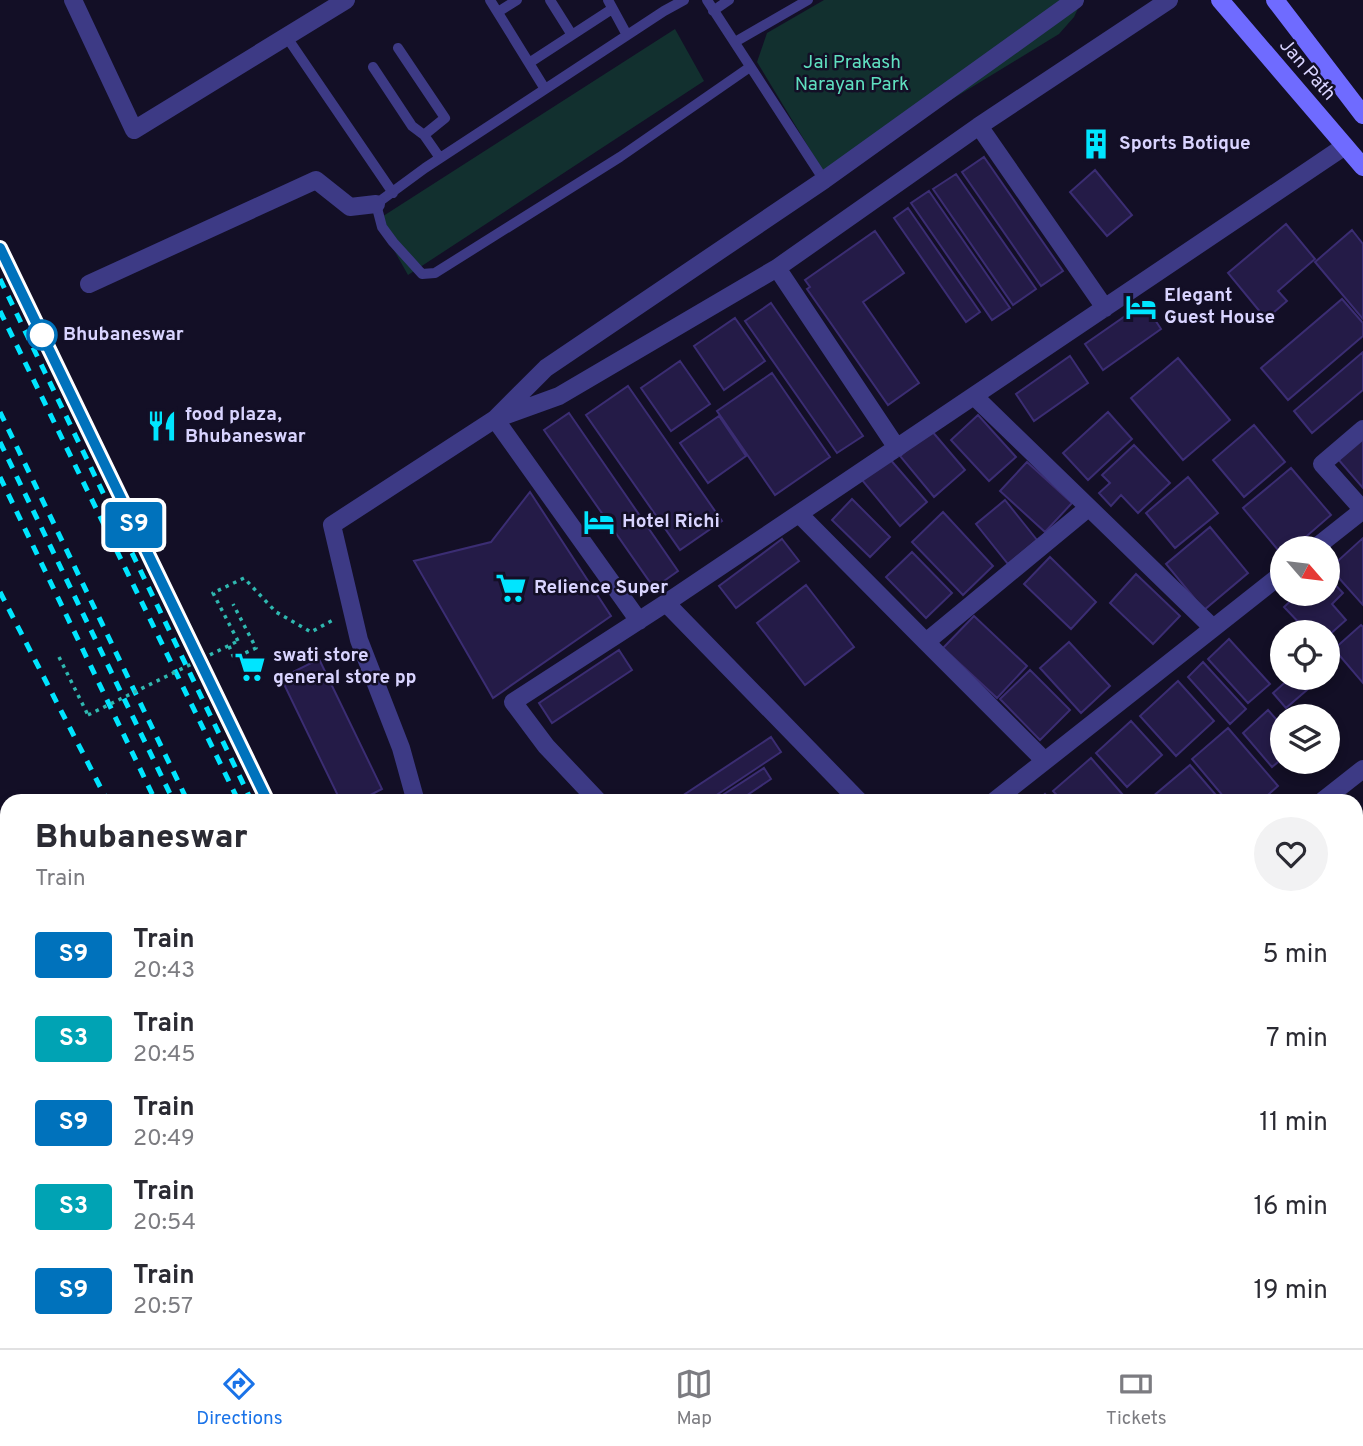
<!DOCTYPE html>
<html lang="en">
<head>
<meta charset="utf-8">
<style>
	body { margin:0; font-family:Overpass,sans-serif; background:#f2f2f3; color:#2b2b33; height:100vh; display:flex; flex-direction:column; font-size:26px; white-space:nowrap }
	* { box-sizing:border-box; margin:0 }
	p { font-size:23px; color:#7c7c81 }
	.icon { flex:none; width:38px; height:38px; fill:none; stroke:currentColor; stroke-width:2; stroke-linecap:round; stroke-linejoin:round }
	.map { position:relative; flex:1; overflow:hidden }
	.panel { position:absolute; left:0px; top:794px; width:1363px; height:555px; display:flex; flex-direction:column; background:#fff; border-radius:21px 21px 0 0; box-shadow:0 4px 10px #0003 }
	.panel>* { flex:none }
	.badge { padding:0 14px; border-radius:5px; font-size:24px; line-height:46px }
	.needle { width:46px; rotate:118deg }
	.tools { position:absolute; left:1270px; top:536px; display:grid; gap:14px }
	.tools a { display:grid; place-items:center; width:70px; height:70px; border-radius:50%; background:#fff; box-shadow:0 4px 10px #0003; font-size:35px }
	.map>.badge { position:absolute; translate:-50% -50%; box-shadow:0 0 0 4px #fff }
	.round { display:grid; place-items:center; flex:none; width:74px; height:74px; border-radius:37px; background:#f2f2f3 }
	.head { display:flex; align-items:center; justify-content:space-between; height:119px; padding:0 35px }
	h1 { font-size:33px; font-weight:800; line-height:52px }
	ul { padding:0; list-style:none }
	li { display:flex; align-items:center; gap:21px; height:84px; padding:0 35px }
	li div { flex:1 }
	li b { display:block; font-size:26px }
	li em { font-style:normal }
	li .badge { min-width:77px; font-weight:700; text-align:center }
	.dock { display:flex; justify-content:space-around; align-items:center; height:98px; border-top:2px solid #e1e1e2; background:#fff; font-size:19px; color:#7c7c81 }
	.dock a { display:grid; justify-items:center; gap:4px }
	.dock .on { color:#1a73e8 }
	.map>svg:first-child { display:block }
</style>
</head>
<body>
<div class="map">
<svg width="1363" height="1348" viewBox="0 0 1363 1348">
	<rect width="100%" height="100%" fill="#130f26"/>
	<!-- green -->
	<path fill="#12302f" d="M824,0H1082L1074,17L1059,34L826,176L757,62L767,33Z
		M675,29L704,81L408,275L377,220Z
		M1356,958L1363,967V998L1356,1003Z"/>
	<!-- building -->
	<path fill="#241b47" stroke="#3b2d73" stroke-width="2" d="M984,157L1063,271L1041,286L962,172Z
		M1095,170L1132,215L1107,236L1070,192Z
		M956,174L1036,289L1013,305L933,189Z
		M929,191L1010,308L992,320L911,203Z
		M908,208L980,312L966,322L894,218Z
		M1286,224L1315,259L1278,291L1287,301L1266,319L1228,273Z
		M1352,230L1363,244V319L1315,262Z
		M875,231L904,273L863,302L919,383L888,405L807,289L810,287L805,280Z
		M1342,299L1363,323V336L1288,400L1261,368Z
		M771,303L863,436L837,453L745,321Z
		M1144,303L1161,329L1103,370L1085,344Z
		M735,318L765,361L724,390L694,346Z
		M1363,352V390L1312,433L1294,411Z
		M1070,356L1088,383L1034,421L1016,394Z
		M1178,358L1230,420L1183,460L1131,398Z
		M680,361L710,404L671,431L641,388Z
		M772,373L830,457L775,495L717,411Z
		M628,386L722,521L680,550L586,415Z
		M1108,412L1132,439L1088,480L1063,453Z
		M569,413L678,571L654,588L544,430Z
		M978,415L1016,457L989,481L951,440Z
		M719,416L746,456L708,483L680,443Z
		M1254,425L1285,462L1244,497L1213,460Z
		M931,430L965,470L934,497L900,456Z
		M1363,437V488L1338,459Z
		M1134,445L1170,483L1138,513L1121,495L1111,506L1099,493L1110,483L1102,475Z
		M889,458L927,502L900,526L862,480Z
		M1027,462L1072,503L1045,532L1000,491Z
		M1291,468L1331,515L1293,548H1283V556L1243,508Z
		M1188,477L1218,513L1175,548L1146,513Z
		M530,492L611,616L493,698L414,561L491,542Z
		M852,499L890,537L870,557L832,520Z
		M1005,500L1037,540L1008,564L976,524Z
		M943,512L993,566L963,595L912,542Z
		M1210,527L1248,573L1204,610L1166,564Z
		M1363,538V605L1330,568Z
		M782,539L799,561L736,608L719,586Z
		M912,552L952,593L926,618L886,577Z
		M1050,557L1096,602L1071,629L1024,584Z
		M1136,574L1180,616L1153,644L1110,603Z
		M1328,577L1343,593L1332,604L1346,620L1328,636V632H1319L1311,623L1305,629L1284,607L1299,593H1328Z
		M806,585L854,647L805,685L757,623Z
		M974,616L1027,666L997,698L943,648Z
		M1361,625L1363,627V683L1334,649Z
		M1229,639L1270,684L1248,703L1208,659Z
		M1069,642L1110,686L1081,713L1040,668Z
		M619,650L632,670L552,723L539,703Z
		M319,659L382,789L357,802H341L281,678Z
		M1203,662L1246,709L1230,724L1188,677Z
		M1030,670L1070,710L1040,740L1000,699Z
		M1291,677H1322L1286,708L1273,693Z
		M1178,681L1214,721L1176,756L1140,716Z
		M1268,710L1283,727V758L1272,767L1243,733Z
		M1131,721L1162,755L1127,787L1096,753Z
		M1228,728L1278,786L1260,802H1228L1192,759Z
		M771,737L781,752L706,802H673Z
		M1091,758L1123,795L1115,802H1063L1053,791Z
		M1190,765L1222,802H1154L1151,798Z
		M764,768L771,779L737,802H712Z
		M1045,794L1053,802H1037Z
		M1361,1049L1363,1051V1129L1356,1121V1052Z
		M1363,1171V1234L1356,1238V1185L1361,1182L1357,1175Z
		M1356,1319L1363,1328V1348H1347L1343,1342H1356Z
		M854,1342H877V1348H855Z"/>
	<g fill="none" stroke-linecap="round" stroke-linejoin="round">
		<!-- path -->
		<path stroke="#2fb8b0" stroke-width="3.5" stroke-dasharray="3.5 5" stroke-linecap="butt" d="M238,641L213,593L244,578L276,612L311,632L333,620
			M229,646L234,658L256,648L233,604
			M59,657L88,715"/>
		<!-- lane -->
		<path stroke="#3d3a85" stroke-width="10" d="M490,0L545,89
			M608,0L627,35
			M684,0L664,11L425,168L376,204L382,227L393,242L422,274L435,273L620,157L750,67
			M707,0L824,180
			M713,11L729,0
			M498,12L517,0
			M572,35L612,9
			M286,36L393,193
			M735,42L808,0
			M398,48L445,118L424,135
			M529,63L572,35L550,0
			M373,67L412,126L424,135L440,158
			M811,1342L814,1348"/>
		<!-- street -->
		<path stroke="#3d3a85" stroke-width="18" d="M73,0L134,130L346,0
			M979,126L1105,308
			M777,268L897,448
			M89,284L316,180L350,207L376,204
			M974,396L1212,627
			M501,417L559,396L777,268L979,126L1169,0
			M495,419L639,621
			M1363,429L1322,464L1363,510
			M799,514L926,642
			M1315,548L1363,510
			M666,603L860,802
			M1045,761L926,642L1088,508
			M416,802L401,748L359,640L332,525L495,419L546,368L824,180L1075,0
			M599,802L546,746L513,702L666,603L1345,146
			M993,802L1283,573
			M1321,802L1363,769
			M1356,1019L1363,1016
			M0,1071L7,1087
			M0,1140L7,1137
			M1356,1251L1363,1246
			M1356,1287L1363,1282
			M122,1342L124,1348
			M315,1342L318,1348
			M1118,1342L1124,1348
			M1196,1342L1212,1348
			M1271,1348L1280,1342"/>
		<!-- secondary -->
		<path stroke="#6f6bff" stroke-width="18" d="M1220,0L1363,167
			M1275,0L1363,115
			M0,826L7,832
			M0,859L7,862
			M6,1348L20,1342"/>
		<!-- rail -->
		<path stroke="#00e5ff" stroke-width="5" stroke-dasharray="10 9" stroke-linecap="butt" d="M0,248L268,802
			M0,279L252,802
			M0,311L239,802
			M0,412L188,802
			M0,442L174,802
			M0,477L156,802
			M0,592L108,802
			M420,1342L424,1348
			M434,1342L437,1348
			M450,1342L452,1348
			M479,1342L482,1348
			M498,1342L499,1348"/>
		<!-- path-bridge -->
		<path stroke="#2fb8b0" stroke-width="3.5" stroke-dasharray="3.5 5" stroke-linecap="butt" d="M88,715L238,641"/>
	</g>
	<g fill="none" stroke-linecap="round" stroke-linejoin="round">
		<!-- line casing -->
		<g stroke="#fff" stroke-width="16">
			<path id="line" d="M0,248L268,802"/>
		</g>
		<!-- line -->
		<use href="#line" stroke="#0072bc" stroke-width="10"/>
	</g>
	<!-- icons -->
	<defs>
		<g id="building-bare" transform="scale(2.415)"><path d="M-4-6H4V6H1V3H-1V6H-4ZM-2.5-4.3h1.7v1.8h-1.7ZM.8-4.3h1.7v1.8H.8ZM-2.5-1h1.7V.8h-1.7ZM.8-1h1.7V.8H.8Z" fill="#00e5ff" stroke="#130f26" stroke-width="2.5" paint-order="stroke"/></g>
		<g id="hotel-bare" transform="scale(2.415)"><path d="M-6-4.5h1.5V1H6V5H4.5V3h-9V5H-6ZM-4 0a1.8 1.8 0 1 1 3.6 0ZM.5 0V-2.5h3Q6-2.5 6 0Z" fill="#00e5ff" stroke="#130f26" stroke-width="2.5" paint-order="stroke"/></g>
		<g id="restaurant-bare" transform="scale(2.415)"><path d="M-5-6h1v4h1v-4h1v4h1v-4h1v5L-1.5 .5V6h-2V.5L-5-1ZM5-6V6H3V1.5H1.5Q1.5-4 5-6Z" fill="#00e5ff" stroke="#130f26" stroke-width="2.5" paint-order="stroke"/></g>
		<g id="supermarket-bare" transform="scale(2.415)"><path d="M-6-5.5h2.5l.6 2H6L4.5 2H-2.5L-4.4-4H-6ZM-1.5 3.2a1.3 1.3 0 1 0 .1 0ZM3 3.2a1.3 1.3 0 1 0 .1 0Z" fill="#00e5ff" stroke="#130f26" stroke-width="2.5" paint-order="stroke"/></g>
	</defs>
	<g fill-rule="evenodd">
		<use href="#building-bare" x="1096" y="144"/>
		<use href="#hotel-bare" x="1141" y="307"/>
		<use href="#restaurant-bare" x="162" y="426"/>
		<use href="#hotel-bare" x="599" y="522"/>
		<use href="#supermarket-bare" x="511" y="588"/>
		<use href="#supermarket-bare" x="250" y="667"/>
	</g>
	<!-- markers -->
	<circle fill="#fff" stroke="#0072bc" stroke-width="3.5" cx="42" cy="335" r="14"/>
	<g text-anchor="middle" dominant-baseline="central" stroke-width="5" stroke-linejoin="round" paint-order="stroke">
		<!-- park labels -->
		<g font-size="19" fill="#5fe0c0" stroke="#130f26">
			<text x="852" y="63">Jai Prakash<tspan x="852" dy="22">Narayan Park</tspan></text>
		</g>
		<!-- street labels -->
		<g font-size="19" fill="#d9d4ff" stroke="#130f26">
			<text transform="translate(1307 70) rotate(49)">Jan Path</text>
		</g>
		<!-- poi labels -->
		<g font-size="19" font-weight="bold" fill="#d9d4ff" stroke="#130f26" text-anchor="start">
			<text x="1119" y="144">Sports Botique</text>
			<text x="1164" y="296">Elegant<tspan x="1164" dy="22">Guest House</tspan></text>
			<text x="185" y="415">food plaza,<tspan x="185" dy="22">Bhubaneswar</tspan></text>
			<text x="622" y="522">Hotel Richi</text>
			<text x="534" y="588">Relience Super</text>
			<text x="273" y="656">swati store<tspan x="273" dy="22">general store pp</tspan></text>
		</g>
		<!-- stop labels -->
		<g font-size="19" font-weight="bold" fill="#d9d4ff" stroke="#130f26" text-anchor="start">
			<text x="63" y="335">Bhubaneswar</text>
		</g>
	</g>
</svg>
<div class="tools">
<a><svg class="needle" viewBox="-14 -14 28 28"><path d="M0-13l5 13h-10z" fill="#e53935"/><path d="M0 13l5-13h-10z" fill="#7c7c81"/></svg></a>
<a><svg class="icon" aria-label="locate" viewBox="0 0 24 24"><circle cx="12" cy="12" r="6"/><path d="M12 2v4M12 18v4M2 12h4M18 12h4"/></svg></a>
<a><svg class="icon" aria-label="layers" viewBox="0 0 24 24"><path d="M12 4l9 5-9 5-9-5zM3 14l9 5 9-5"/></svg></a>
</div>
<b class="badge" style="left:134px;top:525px;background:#0072bc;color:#fff">S9</b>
<section class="panel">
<div class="head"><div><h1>Bhubaneswar</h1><p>Train</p></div><a class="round"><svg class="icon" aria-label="heart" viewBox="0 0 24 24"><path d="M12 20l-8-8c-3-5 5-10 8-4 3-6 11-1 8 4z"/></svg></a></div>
<ul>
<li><span class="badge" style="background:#0072bc;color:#fff">S9</span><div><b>Train</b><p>20:43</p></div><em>5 min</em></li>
<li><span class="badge" style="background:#00a3b4;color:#fff">S3</span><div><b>Train</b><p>20:45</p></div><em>7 min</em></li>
<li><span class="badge" style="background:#0072bc;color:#fff">S9</span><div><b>Train</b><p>20:49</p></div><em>11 min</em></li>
<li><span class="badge" style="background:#00a3b4;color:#fff">S3</span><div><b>Train</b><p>20:54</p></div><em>16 min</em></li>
<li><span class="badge" style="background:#0072bc;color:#fff">S9</span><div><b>Train</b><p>20:57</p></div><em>19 min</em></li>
</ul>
</section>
</div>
<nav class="dock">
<a class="on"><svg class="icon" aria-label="directions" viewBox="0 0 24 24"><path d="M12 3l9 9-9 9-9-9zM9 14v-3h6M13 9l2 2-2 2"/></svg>Directions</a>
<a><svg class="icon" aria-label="map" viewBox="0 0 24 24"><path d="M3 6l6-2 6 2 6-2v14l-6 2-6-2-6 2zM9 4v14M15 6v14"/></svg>Map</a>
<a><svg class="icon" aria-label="tickets" viewBox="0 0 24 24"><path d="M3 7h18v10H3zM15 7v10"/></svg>Tickets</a>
</nav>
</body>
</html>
